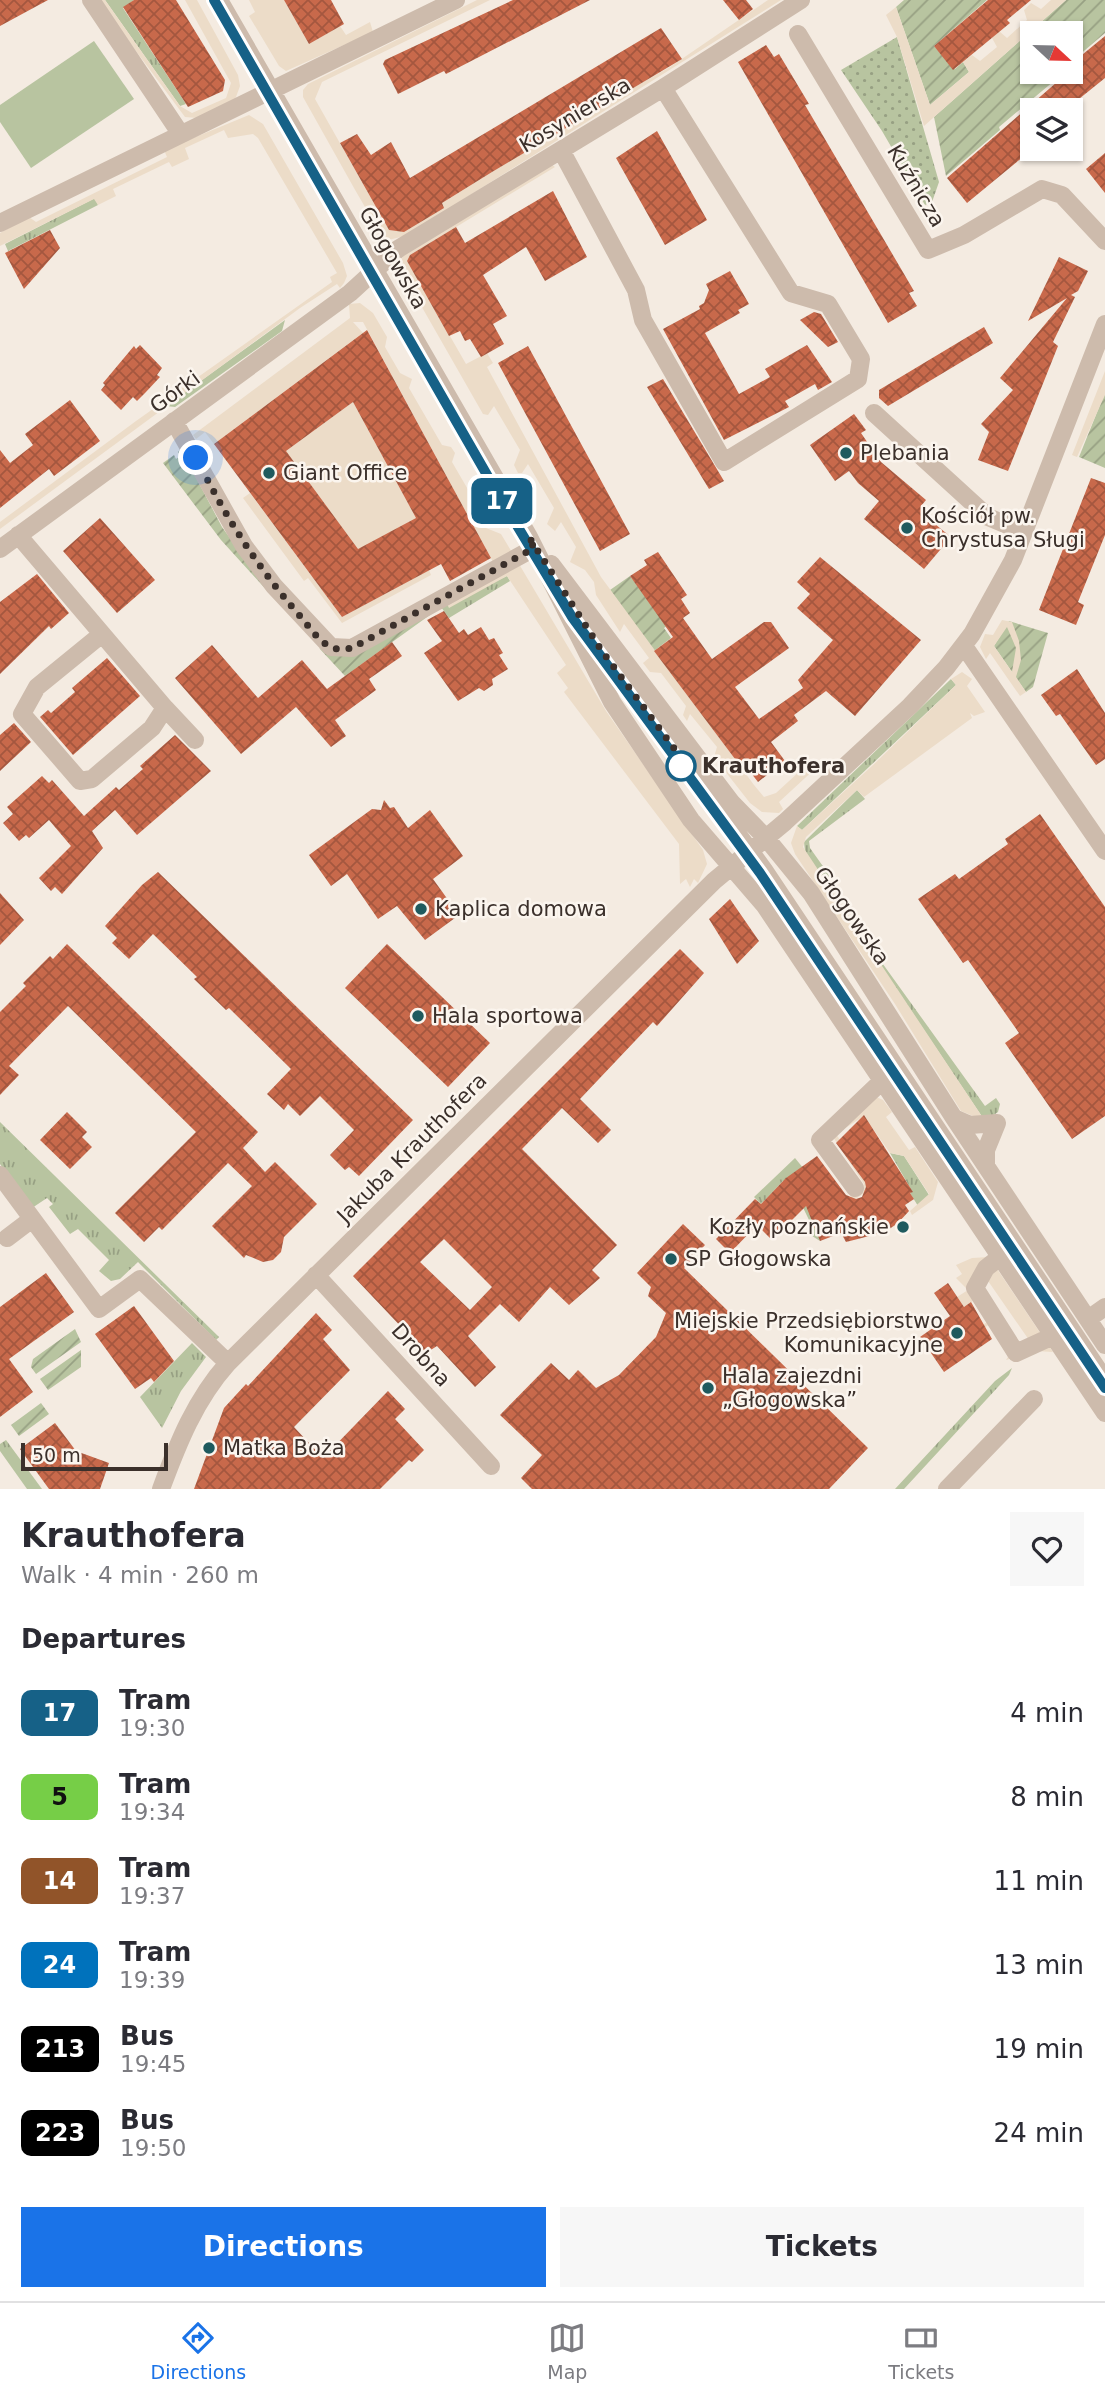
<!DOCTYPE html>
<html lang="en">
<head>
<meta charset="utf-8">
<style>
	body { margin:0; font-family:"DejaVu Sans",sans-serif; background:#f7f7f7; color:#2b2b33; height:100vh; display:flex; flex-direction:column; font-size:26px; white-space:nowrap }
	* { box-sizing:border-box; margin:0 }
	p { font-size:23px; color:#7c7c81 }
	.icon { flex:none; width:38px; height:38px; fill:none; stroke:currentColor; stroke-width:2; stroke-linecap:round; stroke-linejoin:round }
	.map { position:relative; height:1489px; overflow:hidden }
	.sheet { display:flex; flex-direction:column; background:#fff; flex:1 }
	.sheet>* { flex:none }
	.badge { padding:0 14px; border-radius:10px; font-size:24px; line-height:46px }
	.needle { width:46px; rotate:112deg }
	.fabs { position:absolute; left:1020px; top:21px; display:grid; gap:14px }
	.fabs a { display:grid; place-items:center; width:63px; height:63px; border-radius:0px; background:#fff; box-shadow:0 2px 5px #0004; font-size:35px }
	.scale { position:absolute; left:21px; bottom:18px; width:147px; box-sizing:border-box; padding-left:7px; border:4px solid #3b302b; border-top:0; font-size:19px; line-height:24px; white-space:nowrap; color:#3b302b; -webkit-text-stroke:5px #fbf5ee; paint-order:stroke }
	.you { position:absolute; width:35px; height:35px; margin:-18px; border:5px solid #fff; border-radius:50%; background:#1a73e8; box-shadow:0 0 0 10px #1a73e833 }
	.map>.badge { position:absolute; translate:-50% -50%; box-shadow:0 0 0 4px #fff }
	h2 { padding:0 21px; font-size:26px; line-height:63px }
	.round { display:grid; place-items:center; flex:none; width:74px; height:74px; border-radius:0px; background:#f7f7f7 }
	.summary { display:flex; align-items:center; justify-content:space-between; height:119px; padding:0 21px }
	h1 { font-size:33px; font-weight:600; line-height:52px }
	.button { display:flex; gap:14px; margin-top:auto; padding:14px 21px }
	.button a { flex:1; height:80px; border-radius:0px; background:#1a73e8; color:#fff; font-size:28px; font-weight:600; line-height:80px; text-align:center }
	.button a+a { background:#f7f7f7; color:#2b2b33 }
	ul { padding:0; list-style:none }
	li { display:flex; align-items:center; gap:21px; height:84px; padding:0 21px }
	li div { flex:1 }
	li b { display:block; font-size:26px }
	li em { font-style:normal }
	li .badge { min-width:77px; font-weight:700; text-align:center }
	.dock { display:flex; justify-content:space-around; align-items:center; height:98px; border-top:2px solid #e1e1e2; background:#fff; font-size:19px; color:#7c7c81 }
	.dock a { display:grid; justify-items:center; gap:4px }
	.dock .current { color:#1a73e8 }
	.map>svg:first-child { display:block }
</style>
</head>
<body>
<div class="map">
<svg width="1105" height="1489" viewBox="0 0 1105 1489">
	<defs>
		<pattern id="grass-tufts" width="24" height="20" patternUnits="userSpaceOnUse" patternTransform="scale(1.75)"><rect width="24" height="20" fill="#b8c4a0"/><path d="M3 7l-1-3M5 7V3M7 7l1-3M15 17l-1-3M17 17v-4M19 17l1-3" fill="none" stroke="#97a083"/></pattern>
		<pattern id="park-dots" width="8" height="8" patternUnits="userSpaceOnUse" patternTransform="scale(1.75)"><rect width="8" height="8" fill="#b8c4a0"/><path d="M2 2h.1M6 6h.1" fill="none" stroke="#97a083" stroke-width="1.8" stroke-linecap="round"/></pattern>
		<pattern id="garden-furrows" width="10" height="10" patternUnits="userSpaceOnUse" patternTransform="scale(1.75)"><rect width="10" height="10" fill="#b8c4a0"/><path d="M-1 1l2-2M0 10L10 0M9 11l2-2" fill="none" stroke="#97a083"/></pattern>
		<pattern id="building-cross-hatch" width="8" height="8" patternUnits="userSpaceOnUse" patternTransform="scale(1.75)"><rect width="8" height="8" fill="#c8694b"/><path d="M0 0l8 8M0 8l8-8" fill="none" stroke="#a4573f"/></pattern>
	</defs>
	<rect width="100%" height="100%" fill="#f4ebe1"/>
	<!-- grass -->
	<path fill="url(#grass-tufts)" d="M105,0H134L123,8L186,104L180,106Z
		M95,198L98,205L8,251L5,244Z
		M285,320L282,331L175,407L166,406Z
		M507,576L510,581L449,618L441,607Z
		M951,679L956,685L802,830L797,826Z
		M857,790L865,799L809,841L810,848L832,879L826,884L805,851L804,842Z
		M834,896L985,1106L996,1098L1000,1104L998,1112L985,1121Z
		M0,1122L219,1337L216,1340L138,1262L120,1279L111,1281L99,1271L109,1260L78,1229L70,1234L49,1207L53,1204L47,1198L32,1208L0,1164Z
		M890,1153L904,1156L929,1195L918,1206L910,1193L912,1191Z
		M795,1158L808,1174L792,1186L812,1215L820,1241L809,1234V1220L796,1193L783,1181L761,1204L754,1197Z
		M192,1343L206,1357L181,1391L162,1428L140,1397Z
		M1012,1368L1009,1375L904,1489H895L995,1381Z
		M6,1440L42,1489H27L0,1451V1444Z"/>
	<!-- park -->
	<path fill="url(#park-dots)" d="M897,37L939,182L932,202L925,205L882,131L841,70Z"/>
	<!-- garden -->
	<path fill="url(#garden-furrows)" d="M904,0H987L934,46L955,69L963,62L969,72L930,105L896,7Z
		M1066,0H1105V33L1071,62V33H1032V72H1059L1052,78L1054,81L999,127L1000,130L946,176L934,117Z
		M1104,395H1105V468L1079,457Z
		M181,449L222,527L271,595L221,540L163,463L174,455L176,459L180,456L178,452Z
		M630,576L668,625L664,628L671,638L654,651L610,590Z
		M441,607L345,676L319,648L329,654Z
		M1009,621L1048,633L1033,687L1026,692L994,646Z
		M75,1329L81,1342L36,1374L31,1367L33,1359Z
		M81,1350V1367L48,1390L40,1379Z
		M41,1403L49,1414L19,1436L11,1425Z"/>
	<!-- pitch -->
	<path fill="#b8c4a0" d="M94,41L134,99L31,168L0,122V105Z"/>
	<!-- plaza -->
	<path fill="#ecdcc8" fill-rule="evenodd" d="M98,0H105L180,106L192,113L226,98L231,83L185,0H197L238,75L240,86L236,97L232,103L197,118L185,117Z
		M249,0H284L309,44L340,26L346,35L370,22L373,32L286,71L279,66L249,16L255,12Z
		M477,0H490L322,82L315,99L389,230L397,231L562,128L670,67L768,0H781L405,236L388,240L380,233L354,188L303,97V90L308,84Z
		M1051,0H1066L924,126L897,37L886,15L896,7L930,105L969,72L963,62L972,55L980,61L997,47L992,38L999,31L1007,38L1027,20L1024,10L1031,3L1041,9Z
		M249,115L263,124L343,263L347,276L344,283L340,288L337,284L300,308L0,529V522L136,421L332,282L330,277L337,273L258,138L253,134L228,138L224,130L185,148L189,159L172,167L169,162L113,189L116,196L98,205L94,199L0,246V233L29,217L36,222L167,157L164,150Z
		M551,164L555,167L410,255L407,261L466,364L487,353L493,363L487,367L601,577L754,785L764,797L776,793L812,760L818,766L779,802L783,809L779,813L762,812L750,803L714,757L717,747L690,714L687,721L683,715L686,706L661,673L650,672L643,663L649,658L624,624L620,632L596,595L594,582L585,570L570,562L576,547L561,522L555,531L547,524L554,508L528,464L522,473H518L514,465L520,450L494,406L488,415L483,414L399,267L403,256Z
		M360,303L373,313L387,337L385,347L400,373L412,379L409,388L442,445L451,447L455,453L452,462L470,493L479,495L476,512L486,528L501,534L513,554L494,564L363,322H353L363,333L214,444L205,432L196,439L193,435L350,318L349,304Z
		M1105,371V395L1077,457L1072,455Z
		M353,402L416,518L354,552L282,454Z
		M250,493L342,617L429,570L431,575L342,623L308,578L304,581L243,498Z
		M519,564L606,711L703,850L707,864L698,883L694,879L690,887L686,879L680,884L679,844L564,692L568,688L557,673L566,665L507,576L449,608L447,604Z
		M1002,620L1012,622L1019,641L1021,660L1016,677L1026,692L1020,696L990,653L986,659L980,647L985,634L993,635ZM1007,627L1016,648L1012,672L994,646Z
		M962,672L972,679L967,686L985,712L974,716L970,713L972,718L864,797L857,790L806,837L803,847L985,1121L961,1111L895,1004L795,854L791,843L797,826L802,830L873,765L956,685L951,679Z
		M874,1096L883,1100L892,1112L886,1117L909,1150L915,1147L938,1182L933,1200L912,1215L910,1211L929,1194L904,1156L890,1153L864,1116L836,1134L872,1188L842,1208L840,1204L862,1189L864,1184L833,1137V1132L866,1099Z
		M989,1257L1053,1352L1036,1351L1006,1360L1008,1357L990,1324L984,1328L983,1325L987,1322L973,1301L964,1307L957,1297L968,1290L956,1278L962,1274L956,1265L972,1258ZM986,1278L1029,1340L1020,1343L981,1286Z"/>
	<!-- building -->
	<path fill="url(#building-cross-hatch)" fill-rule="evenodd" d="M0,0H48L0,26Z
		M134,0H176L225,80L223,91L188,107L123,7Z
		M284,0H331L344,24L309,44Z
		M513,0H590L446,74L444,71L398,94L383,64L385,60Z
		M723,0H746L753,9L739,20Z
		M988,0H1031L1007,20L1010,23L953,70L934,46Z
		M661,28L682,59L492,172L442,203L444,208L404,232L389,230L340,143L357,134L371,155L391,142L410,178Z
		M1105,36V78L1074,103L1080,110H1032V143L1022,152L1024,156L967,203L947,178L1057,82L1054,78L1062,72H1071V64Z
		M766,45L774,57L779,54L809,104L805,105L914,291L909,293L917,306L888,323L738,62Z
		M657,131L707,220L665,245L616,158Z
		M1105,153V193L1086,169Z
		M553,191L587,257L545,281L526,247L483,275L507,316L493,324L504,344L481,357L470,339L465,341L460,331L449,336L407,261L410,255L456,227L465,243Z
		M50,230L60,248L24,289L5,253Z
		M1059,257L1088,271L1078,291L1071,295L1075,297L1053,342L1058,346L1008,471L978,460L989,432L981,424L1013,390L1000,378L1067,298L1028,321Z
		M730,271L749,304L738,310L740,313L705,333L739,394L770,377L765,369L807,345L832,382L818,390L815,384L785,401L789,407L724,440L663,329L700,309L699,306L704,303L709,290L706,284Z
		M814,312L821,314L838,342L828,347L800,320Z
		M984,327L993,343L888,406L879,398V390Z
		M367,330L491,558L450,581L441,564L342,617L214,444ZM353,402L416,518L358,549L286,451Z
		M140,345L162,368L157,375L160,377L145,393L137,401L133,397L121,410L101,390L105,385L103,383L134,346L136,349Z
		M528,346L630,534L600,551L498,363Z
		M663,379L724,481L709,489L647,387Z
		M70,400L100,441L54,476L49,469L0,508V450L10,463L33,445L25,434Z
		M854,414L866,430L861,433L881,462L926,500L921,506L929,512L925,516L951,537L924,569L864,519L879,501L858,483L849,471L835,481L810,445Z
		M1091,478L1105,483V535L1078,602L1084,605L1076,625L1039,610Z
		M100,518L155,580L117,613L63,551Z
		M658,552L687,595L681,599L690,613L683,618L712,659L764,622H771L789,648L735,687L759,719L803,688L798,680L833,640L797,608L810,594L797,582L820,557L921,640L855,716L826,691L794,715L798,721L771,742L785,761L758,782L751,773L747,775L654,651L673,637L630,576L647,565L644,560Z
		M37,574L69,613L51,629L49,626L0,674V602Z
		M444,611L459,633L464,629L468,635L481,627L489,640L494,638L503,653L499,655L508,669L492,679L493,685L484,691L479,688L458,701L424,653L442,641L427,620Z
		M392,642L402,656L369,679L376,690L335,720L346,736L331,747L296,707L241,754L175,678L212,645L258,698L302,660L327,689Z
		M107,658L140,696L73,755L40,717L48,710L51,713L75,692L72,688Z
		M1077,669L1105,713V759L1096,765L1060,714L1056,716L1041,695Z
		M14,723L31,742L0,771V735Z
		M175,735L211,771L137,835L115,810L92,831L103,848L62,894L55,887L51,891L39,878L71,846L49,820L29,838L26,835L19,841L3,823L13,814L7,807L42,776L49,783L52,780L84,816L116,787L119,790L143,769L140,766Z
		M384,800L390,808L394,807L408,828L430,810L463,856L433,879L459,915L425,940L397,906L378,919L347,874L331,886L309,855L372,809L381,810Z
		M1040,814L1105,907V1116L1072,1139L1005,1043L1019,1033L968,960L963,963L918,899L955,874L959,879L1008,844L1005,839Z
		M158,872L413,1120L359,1176L349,1167L345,1170L330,1155L354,1130L320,1096L300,1116L288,1104L284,1110L267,1094L291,1069L229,1008L226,1010L194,979L197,977L153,934L129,959L112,943L117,938L105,926L142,885Z
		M0,893L24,920L0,945Z
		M730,899L759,941L737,964L709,919Z
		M67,944L258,1132L243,1148L265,1172L275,1162L317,1204L284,1237L281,1252L273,1260L263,1262L246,1255L244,1258L212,1226L252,1186L228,1163L162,1230L159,1227L144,1242L115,1213L196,1132L68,1006L9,1066L19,1075L0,1095V1012L26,986L23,983L50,956L53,959Z
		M387,944L490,1043L448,1087L345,988Z
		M680,949L704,973L657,1026L653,1022L580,1099L611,1130L598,1143L562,1108L522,1149L617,1245L592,1270L600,1278L569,1305L550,1287L519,1322L500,1304L468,1336L496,1367L475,1387L437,1346L426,1353L353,1276ZM444,1239L492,1287L470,1310L420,1262Z
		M67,1112L87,1132L82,1137L92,1147L70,1169L40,1140Z
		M864,1115L913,1192L910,1193L914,1199L905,1205L909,1211L898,1223L885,1232L846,1242L841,1233L820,1241L806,1206L772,1240L757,1225L730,1253L716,1239L755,1199L761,1204L786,1178L817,1156L846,1195L856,1199L862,1197L866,1187L865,1182L836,1143Z
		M683,1224L705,1245L684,1268L868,1448L829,1489H532L521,1478L542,1455L500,1415L551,1363L569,1380L578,1370L596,1388L619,1375L656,1337L666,1313L648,1296L651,1287L637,1273Z
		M46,1273L74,1312L9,1359L33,1392L0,1417V1307Z
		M948,1283L964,1307L971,1302L992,1339L944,1372L920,1337L950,1316L934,1293Z
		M134,1306L174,1361L154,1382L151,1378L135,1389L95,1334Z
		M316,1313L332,1330L323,1339L350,1370L294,1427L323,1458L388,1391L405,1409L395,1419L424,1450L412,1462L409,1460L380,1489H194L224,1408L246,1384L248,1386Z
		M55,1423L76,1451L109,1463L100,1489H49L20,1449Z"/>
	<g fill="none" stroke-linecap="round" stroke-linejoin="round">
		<!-- minor -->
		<path stroke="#cdbbac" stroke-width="18" d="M91,0L180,133
			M219,0L529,537L612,702L691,820L765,906L1105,1413
			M798,34L928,250L964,235L1042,189L1062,195L1105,241
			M561,150L636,290L643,320L724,462L858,379L861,359L828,304L791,293L663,88
			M0,223L456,0
			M874,413L988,517L1024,532
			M174,421L244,546L274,586L331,647L352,648L534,548
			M18,535L165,708L152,728L92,779L80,781L22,714L37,687L102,634
			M0,549L350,293L398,249L663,88L801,0
			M551,564L731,802L766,838L811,893L954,1118L1105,1345
			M581,620L764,870L1105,1380
			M964,646L1105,851
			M165,708L195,740
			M954,1118L970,1125L997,1123L986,1150V1165
			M0,1175L99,1309L140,1279L228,1363
			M855,1188L820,1140L882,1081
			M7,1238L32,1219
			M1000,1257L986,1268L975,1288L1016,1353L1053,1336
			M316,1275L491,1466
			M1088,1319L1105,1307
			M161,1489C178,1443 195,1400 228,1363L714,881L785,822L910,706L946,668L972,634L1013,560L1105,324
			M947,1489L1034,1399"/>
		<!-- tram -->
		<path stroke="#3b302b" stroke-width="2" d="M214,0L498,493L572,617L772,891L1105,1388"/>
	</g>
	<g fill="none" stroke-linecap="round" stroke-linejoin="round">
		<!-- line casing -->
		<g stroke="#fff" stroke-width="16">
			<path id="line" d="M214,0L498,494L572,617L760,873L1105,1388"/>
		</g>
		<!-- line -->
		<use href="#line" stroke="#166187" stroke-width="10"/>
		<!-- walk -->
		<path stroke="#3b302b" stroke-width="7" stroke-dasharray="0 12.6" d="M196,458C228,520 254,563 300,616C309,626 318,641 331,647C337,650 345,649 352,648L534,548L529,537L602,651L685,763L681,766"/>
	</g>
	<!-- markers -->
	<g fill="#1f5a5e" stroke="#fbf5ee" stroke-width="2.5">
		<circle cx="846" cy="453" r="7"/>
		<circle cx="269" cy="473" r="7"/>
		<circle cx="907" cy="528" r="7"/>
		<circle cx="421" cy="909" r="7"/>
		<circle cx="418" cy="1016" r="7"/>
		<circle cx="903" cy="1227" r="7"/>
		<circle cx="671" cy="1259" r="7"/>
		<circle cx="957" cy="1333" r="7"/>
		<circle cx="708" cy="1388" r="7"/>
		<circle cx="209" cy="1448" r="7"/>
	</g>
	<circle fill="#fff" stroke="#166187" stroke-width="3.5" cx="681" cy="766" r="14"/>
	<g text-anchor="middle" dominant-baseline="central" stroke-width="5" stroke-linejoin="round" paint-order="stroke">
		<!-- street labels -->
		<g font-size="21" fill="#3b302b" stroke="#fbf5ee">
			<text transform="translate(575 115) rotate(-31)">Kosynierska</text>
			<text transform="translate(916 186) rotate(59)">Kuźnicza</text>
			<text transform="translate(393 258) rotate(60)">Głogowska</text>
			<text transform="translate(175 392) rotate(-36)">Górki</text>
			<text transform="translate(852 916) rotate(55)">Głogowska</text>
			<text transform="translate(412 1148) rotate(-45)">Jakuba Krauthofera</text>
			<text transform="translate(421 1355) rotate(48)">Drobna</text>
		</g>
		<!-- poi labels -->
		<g font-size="21" fill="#3b302b" stroke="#fbf5ee" text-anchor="start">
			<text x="860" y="453">Plebania</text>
			<text x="283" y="473">Giant Office</text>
			<text x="921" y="516">Kościół pw.<tspan x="921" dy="24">Chrystusa Sługi</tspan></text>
			<text x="435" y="909">Kaplica domowa</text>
			<text x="432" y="1016">Hala sportowa</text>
			<text x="889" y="1227" text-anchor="end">Kozły poznańskie</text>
			<text x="685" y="1259">SP Głogowska</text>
			<text x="943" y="1321" text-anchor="end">Miejskie Przedsiębiorstwo<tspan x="943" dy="24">Komunikacyjne</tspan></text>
			<text x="722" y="1376">Hala zajezdni<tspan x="722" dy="24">„Głogowska”</tspan></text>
			<text x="223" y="1448">Matka Boża</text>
		</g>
		<!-- stop labels -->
		<g font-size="21" font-weight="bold" fill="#3b302b" stroke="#fbf5ee" text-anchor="start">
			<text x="702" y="766">Krauthofera</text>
		</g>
	</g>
</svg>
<div class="fabs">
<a><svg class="needle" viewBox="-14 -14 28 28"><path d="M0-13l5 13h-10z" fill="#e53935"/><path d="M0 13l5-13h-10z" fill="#7c7c81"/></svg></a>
<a><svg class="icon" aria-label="layers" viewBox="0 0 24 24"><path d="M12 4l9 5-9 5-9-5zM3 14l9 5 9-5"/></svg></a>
</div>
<div class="scale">50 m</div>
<div class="you" style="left:196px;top:458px"></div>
<b class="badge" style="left:502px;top:501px;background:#166187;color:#fff">17</b>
</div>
<section class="sheet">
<div class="summary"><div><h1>Krauthofera</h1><p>Walk · 4 min · 260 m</p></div><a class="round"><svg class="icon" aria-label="heart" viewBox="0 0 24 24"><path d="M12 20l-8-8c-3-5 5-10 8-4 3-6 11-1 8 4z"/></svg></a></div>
<h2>Departures</h2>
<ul>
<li><span class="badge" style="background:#166187;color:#fff">17</span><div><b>Tram</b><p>19:30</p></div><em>4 min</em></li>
<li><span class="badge" style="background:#76ce47;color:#111">5</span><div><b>Tram</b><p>19:34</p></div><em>8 min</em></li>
<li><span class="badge" style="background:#915429;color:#fff">14</span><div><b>Tram</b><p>19:37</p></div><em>11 min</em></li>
<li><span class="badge" style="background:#0072bc;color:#fff">24</span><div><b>Tram</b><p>19:39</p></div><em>13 min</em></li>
<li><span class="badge" style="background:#000;color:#fff">213</span><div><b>Bus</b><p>19:45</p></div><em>19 min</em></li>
<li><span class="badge" style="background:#000;color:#fff">223</span><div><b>Bus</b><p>19:50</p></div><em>24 min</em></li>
</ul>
<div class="button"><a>Directions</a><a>Tickets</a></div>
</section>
<nav class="dock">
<a class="current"><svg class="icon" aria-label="directions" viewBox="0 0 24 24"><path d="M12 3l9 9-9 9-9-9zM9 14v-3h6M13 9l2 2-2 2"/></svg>Directions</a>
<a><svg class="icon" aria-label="map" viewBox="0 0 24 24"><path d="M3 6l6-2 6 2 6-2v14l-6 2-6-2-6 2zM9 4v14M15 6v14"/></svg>Map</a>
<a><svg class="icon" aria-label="tickets" viewBox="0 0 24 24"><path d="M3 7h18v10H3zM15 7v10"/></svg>Tickets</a>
</nav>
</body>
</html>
